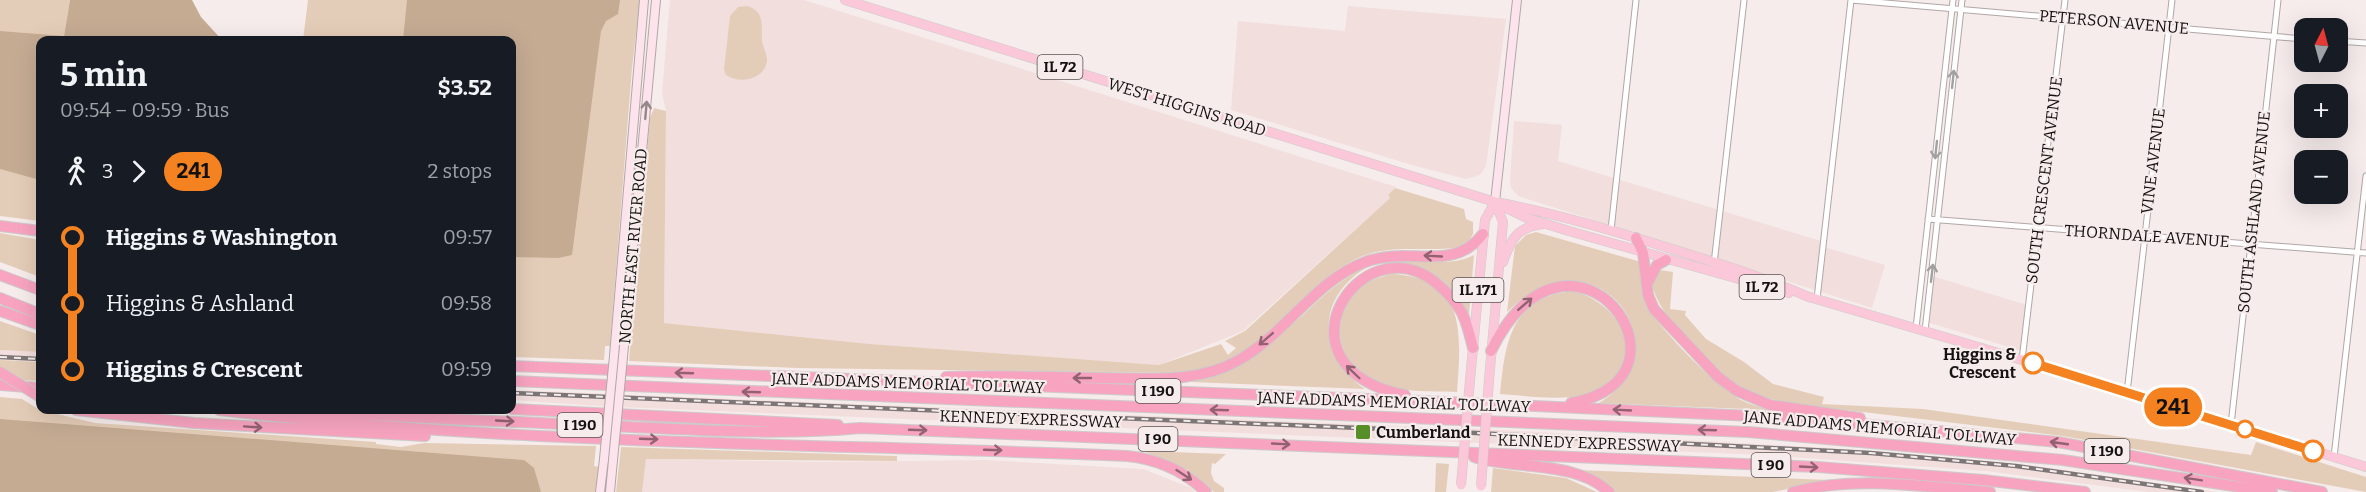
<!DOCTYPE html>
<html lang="en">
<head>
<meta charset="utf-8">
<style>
	body { margin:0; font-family:Bitter,serif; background:#20242c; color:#f1f3f6; height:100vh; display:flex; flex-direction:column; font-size:22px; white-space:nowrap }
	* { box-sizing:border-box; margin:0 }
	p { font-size:20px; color:#9ea1a6 }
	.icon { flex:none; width:33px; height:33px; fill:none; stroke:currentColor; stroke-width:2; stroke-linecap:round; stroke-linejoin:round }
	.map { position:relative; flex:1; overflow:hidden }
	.side { position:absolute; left:36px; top:36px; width:480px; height:378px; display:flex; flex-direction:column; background:#171b24; border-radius:12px; box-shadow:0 6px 24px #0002 }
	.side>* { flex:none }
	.badge { padding:0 12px; border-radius:20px; font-size:21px; line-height:39px }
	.needle { width:39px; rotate:6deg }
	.controls { position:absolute; left:2294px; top:18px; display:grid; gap:12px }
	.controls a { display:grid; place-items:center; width:54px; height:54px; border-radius:12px; background:#171b24; box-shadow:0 6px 24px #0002; font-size:30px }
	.map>.badge { position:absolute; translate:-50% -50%; box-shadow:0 0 0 3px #fff }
	.legs { display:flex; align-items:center; gap:9px; height:66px; padding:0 24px; font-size:20px }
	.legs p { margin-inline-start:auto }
	.head { display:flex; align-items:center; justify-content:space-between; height:102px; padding:0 24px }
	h1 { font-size:33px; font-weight:700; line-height:45px }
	ul { padding:0 24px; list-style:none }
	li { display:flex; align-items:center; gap:21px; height:66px; font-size:22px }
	li i { display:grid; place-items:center; width:9px; height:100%; margin:0 8px; background:currentColor }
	li i::after { content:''; width:15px; height:15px; margin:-8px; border:4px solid; border-radius:50%; background:#171b24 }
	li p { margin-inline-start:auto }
	li:first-child i { background:linear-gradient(#0000 50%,currentColor 0) }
	li:last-child i { background:linear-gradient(currentColor 50%,#0000 0) }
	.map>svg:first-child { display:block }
</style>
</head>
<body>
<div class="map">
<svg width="2366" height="492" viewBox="0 0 2366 492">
	<rect width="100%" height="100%" fill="#f6eceb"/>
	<!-- built -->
	<path fill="#f1dedd" d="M670,0H804L1396,187L1388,195L1390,198L1243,331L1159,365L870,344L664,323L666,111L662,93Z
		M1348,6L1506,19L1486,166L1480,175L1466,179L1412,165L1231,110L1238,21L1345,31Z
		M1514,121L1562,125L1558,161L1824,242V247L1885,265L1872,308L1518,196L1511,188L1510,181Z
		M1932,276L2030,306L2025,352L1927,322Z
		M0,350L40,352V362L0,360Z
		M512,390L1499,430L1830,448L2049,468L2218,492H2148L1986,471L1763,455L598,406L512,400Z
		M646,459L829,462L987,460L1143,469L1191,488L1195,492H642Z"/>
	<!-- green -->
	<path fill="#e4cdb8" d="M0,0H70L64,36L40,40V221L0,216Z
		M308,0H640L632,68L610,346H605L604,360L512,357V40H303Z
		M747,6C766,12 761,26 762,41C763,48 767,53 767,60C766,79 740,85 726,75L724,70L730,16L738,7Z
		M654,108L666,111L664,323L870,344L1159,365L1221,344L1228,355L1236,348L1225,341L1245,331L1390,198L1388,195L1395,188L1464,209L1466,219L1473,222V234L1466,246C1431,254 1392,242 1358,258C1312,280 1284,327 1242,353C1223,365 1203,369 1181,373L797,368L629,361L650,118Z
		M1536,232L1641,262C1640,276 1641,295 1648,307C1661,331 1719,389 1743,401C1752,405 1761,407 1770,410L1599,403C1689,349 1594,223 1507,312L1515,246L1526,235Z
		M0,233L40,240V277L0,262Z
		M1474,255L1469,315C1450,273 1391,241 1351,279C1313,314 1327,363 1365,389L1191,382C1235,372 1270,344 1304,314C1323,296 1342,278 1366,267C1401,251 1441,272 1474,255Z
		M1660,270L1673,272L1670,309L1686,311L1685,315L1706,339L1744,362L1773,384L1824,397L1822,404L1923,409L2251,455L2256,442L2366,477V492L2063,436L1796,404C1779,401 1762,398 1747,390C1715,374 1660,319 1652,285Z
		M1391,274C1468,277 1461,335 1457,392C1430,391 1399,393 1374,382C1334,364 1327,308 1365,284C1372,279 1382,277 1391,274Z
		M1574,291C1605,300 1637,330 1621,366C1618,372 1614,381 1608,385C1579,405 1533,396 1500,394C1505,342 1511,296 1574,291Z
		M0,321L40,335V352L0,350Z
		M0,360L40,362V381L17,380L0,367Z
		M0,397L22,399L40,410L95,423L376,442V444L401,447L424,443L596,446L594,466L599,467L596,492H0Z
		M621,447L897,456V461L646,459L642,492H616Z
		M1143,451L1226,454L1215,464L1212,463L1211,473L1214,481L1224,488V492H1214L1188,470Z
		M1436,463L1449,464L1446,492H1435Z
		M1493,468L1566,478L1597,492H1491Z
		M1577,470L1830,480L1773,492H1614L1602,481Z"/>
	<!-- forest -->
	<path fill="#c5ab92" d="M70,0H192L201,17L222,40H40V180L0,169V31L64,36Z
		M407,0H620L618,14L606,21L601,31L572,255L558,258L512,257V40H403Z
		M0,419L524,460L534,468L541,492H0Z"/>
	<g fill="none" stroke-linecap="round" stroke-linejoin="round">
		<!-- street casing -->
		<g stroke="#b1a7a7" stroke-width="7">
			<path id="street" d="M1851,0L2304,39
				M2337,41L2366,43
				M1928,219L2366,253
				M1611,230L1636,0
				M1714,264L1744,0
				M1817,299L1851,0
				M1916,328L1953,0
				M1925,331L1962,0
				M2022,360L2065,0
				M2127,393L2172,0
				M2231,425L2278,0
				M2334,457L2366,176"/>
		</g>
		<!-- secondary casing -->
		<g stroke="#b1a7a7" stroke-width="10">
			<path id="secondary" d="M1495,202L1517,0
				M614,356L644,0
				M623,357L656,0
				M600,492L604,459
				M610,492L613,460"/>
		</g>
		<!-- primary casing -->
		<g stroke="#cccbcb" stroke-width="10">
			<path id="primary" d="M845,0L1495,202C1551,212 1605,228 1659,245C1711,261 1761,276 1811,298
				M1504,207L1527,218L1569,231L1789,293
				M1503,262C1511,239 1517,227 1543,224
				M1806,296L2022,360L2366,467
				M1470,380L1485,220L1495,202
				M1489,380L1503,222L1495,202"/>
		</g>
		<!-- highway casing -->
		<g stroke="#cccbcb" stroke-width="12">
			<path id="highway" d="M0,226L40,231
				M1636,238L1643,253L1648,295L1654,309L1718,377L1737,391L1770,405L1860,418
				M0,275L40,290
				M1647,284L1657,265L1666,260
				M0,298L40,314
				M0,311L40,325
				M1491,351C1571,189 1711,378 1571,403
				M512,366L1447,402L1795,418L2058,442L2322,492
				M946,377C997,375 1049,377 1101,378C1148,378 1197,384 1239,360C1285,334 1315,281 1365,262C1410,245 1452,274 1483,234
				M512,381L1748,432L2063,460L2272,492
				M0,385L40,388
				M1405,395C1267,367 1360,223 1435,282C1446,291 1455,300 1462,313C1467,323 1470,336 1473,348
				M512,409L838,425
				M76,410L194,423L425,436
				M219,410C520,446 824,443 1127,456C1158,459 1183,470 1206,492
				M300,410C401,418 503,421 605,426C689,429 776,436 860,428L1818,467L1983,480L2085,492
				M1474,457C1516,470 1575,460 1609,492
				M1793,492C1856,475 1926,487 1990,492"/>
		</g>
		<!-- street -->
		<use href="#street" stroke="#fff" stroke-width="5"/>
		<!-- secondary -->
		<use href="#secondary" stroke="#fde4ec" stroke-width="8"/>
		<!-- primary -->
		<use href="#primary" stroke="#fbc8d9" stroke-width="9"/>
		<!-- highway -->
		<use href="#highway" stroke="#f8a4c0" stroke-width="10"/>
		<!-- rail casing -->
		<g stroke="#7d7676" stroke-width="4.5">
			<path id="rail" d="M0,357L40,359
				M512,393L1456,432L1871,453L2016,466L2202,492"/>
		</g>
		<!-- rail -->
		<use href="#rail" stroke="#f6eceb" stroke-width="2" stroke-dasharray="7" stroke-linecap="butt"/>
		<!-- secondary-bridge casing -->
		<g stroke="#b1a7a7" stroke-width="10" stroke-linecap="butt">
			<path id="secondary-bridge" d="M604,459L614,356
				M613,460L623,357"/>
		</g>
		<!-- primary-bridge casing -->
		<g stroke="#cccbcb" stroke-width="10" stroke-linecap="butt">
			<path id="primary-bridge" d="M1461,485L1470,380
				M1481,486L1489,380"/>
		</g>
		<!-- highway-bridge casing -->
		<g stroke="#cccbcb" stroke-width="12" stroke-linecap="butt">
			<path id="highway-bridge" d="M0,372L40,397"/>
		</g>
		<!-- secondary-bridge -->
		<use href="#secondary-bridge" stroke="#fde4ec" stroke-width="8"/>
		<!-- primary-bridge -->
		<use href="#primary-bridge" stroke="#fbc8d9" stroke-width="9"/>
		<!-- highway-bridge -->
		<use href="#highway-bridge" stroke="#f8a4c0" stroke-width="10"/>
	</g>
	<!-- one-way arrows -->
	<defs><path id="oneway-shaft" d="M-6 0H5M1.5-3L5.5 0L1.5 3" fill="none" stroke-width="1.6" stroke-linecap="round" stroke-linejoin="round" transform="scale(1.5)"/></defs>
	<g stroke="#a2a0a0">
		<use href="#oneway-shaft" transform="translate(1953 79) rotate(-84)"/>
		<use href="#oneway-shaft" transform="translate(1936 150) rotate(96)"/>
		<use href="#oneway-shaft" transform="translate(1932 273) rotate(-83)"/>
	</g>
	<use stroke="#95868a" href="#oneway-shaft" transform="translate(646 110) rotate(-85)"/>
	<g stroke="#926272">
		<use href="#oneway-shaft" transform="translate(1433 256) rotate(-177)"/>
		<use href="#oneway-shaft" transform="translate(1525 304) rotate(-41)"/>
		<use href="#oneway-shaft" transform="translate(1266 339) rotate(139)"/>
		<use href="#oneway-shaft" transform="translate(1353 372) rotate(-136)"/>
		<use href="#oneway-shaft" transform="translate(684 373) rotate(-178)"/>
		<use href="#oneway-shaft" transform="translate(1082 378) rotate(-180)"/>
		<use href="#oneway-shaft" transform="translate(751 392) rotate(-178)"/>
		<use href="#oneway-shaft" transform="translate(1219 410) rotate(-178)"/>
		<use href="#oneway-shaft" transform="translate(1622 410) rotate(-177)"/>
		<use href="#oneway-shaft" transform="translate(505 421) rotate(3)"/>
		<use href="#oneway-shaft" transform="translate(253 427) rotate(4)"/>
		<use href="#oneway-shaft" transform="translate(918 430) rotate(2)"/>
		<use href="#oneway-shaft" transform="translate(1707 430) rotate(-178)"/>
		<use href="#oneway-shaft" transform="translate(649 439) rotate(2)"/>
		<use href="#oneway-shaft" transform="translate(2059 443) rotate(-172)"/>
		<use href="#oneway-shaft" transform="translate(1281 444) rotate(3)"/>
		<use href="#oneway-shaft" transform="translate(993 450) rotate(2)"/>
		<use href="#oneway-shaft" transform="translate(1809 467) rotate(3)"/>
		<use href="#oneway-shaft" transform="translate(1184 475) rotate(33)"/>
		<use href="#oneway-shaft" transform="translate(2193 479) rotate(-171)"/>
	</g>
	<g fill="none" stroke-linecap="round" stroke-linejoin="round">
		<!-- line-1 casing -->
		<g stroke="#fff" stroke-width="14">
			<path id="line-1" d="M2033,363L2313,451"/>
		</g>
		<!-- line-1 -->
		<use href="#line-1" stroke="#f58220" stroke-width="9"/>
	</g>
	<!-- markers -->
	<g fill="#fff" stroke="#f58220" stroke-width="3">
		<circle cx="2033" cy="363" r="10"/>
		<circle cx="2245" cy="429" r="8"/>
		<circle cx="2313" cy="451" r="10"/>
	</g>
	<rect fill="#588e28" stroke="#f6eceb" stroke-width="2" x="1355" y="424" width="16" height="16" rx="3"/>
	<g text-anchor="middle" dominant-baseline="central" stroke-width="4.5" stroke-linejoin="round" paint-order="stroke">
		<!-- shield labels -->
		<g fill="#f6eceb" stroke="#595353" stroke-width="1.5">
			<rect x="1037.5" y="55" width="45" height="24" rx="4.5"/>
			<rect x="1739.5" y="275" width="45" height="24" rx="4.5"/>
			<rect x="1452.5" y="278" width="51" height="24" rx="4.5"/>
			<rect x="1135.5" y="379" width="45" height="24" rx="4.5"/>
			<rect x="557.5" y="413" width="45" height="24" rx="4.5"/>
			<rect x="1138.5" y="427" width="39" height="24" rx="4.5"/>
			<rect x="2084.5" y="439" width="45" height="24" rx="4.5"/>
			<rect x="1751.5" y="453" width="39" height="24" rx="4.5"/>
		</g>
		<g font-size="15" font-weight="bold" fill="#161212">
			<text x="1060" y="67">IL 72</text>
			<text x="1762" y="287">IL 72</text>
			<text x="1478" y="290">IL 171</text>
			<text x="1158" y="391">I 190</text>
			<text x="580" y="425">I 190</text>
			<text x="1158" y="439">I 90</text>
			<text x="2107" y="451">I 190</text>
			<text x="1771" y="465">I 90</text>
		</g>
		<!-- street labels -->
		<g font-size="16" fill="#161212" stroke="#f6eceb">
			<text transform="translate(2114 22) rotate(5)">PETERSON AVENUE</text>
			<text transform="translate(1187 107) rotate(17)">WEST HIGGINS ROAD</text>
			<text transform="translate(2153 161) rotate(-83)">VINE AVENUE</text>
			<text transform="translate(2044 180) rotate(-83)">SOUTH CRESCENT AVENUE</text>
			<text transform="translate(2254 212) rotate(-84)">SOUTH ASHLAND AVENUE</text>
			<text transform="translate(2147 236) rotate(4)">THORNDALE AVENUE</text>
			<text transform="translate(633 246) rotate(-85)">NORTH EAST RIVER ROAD</text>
			<text transform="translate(908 383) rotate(2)">JANE ADDAMS MEMORIAL TOLLWAY</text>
			<text transform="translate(1394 402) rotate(2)">JANE ADDAMS MEMORIAL TOLLWAY</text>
			<text transform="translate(1031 419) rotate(2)">KENNEDY EXPRESSWAY</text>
			<text transform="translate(1880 428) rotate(5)">JANE ADDAMS MEMORIAL TOLLWAY</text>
			<text transform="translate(1589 443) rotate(2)">KENNEDY EXPRESSWAY</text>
		</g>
		<!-- stop labels -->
		<g font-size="16" font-weight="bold" fill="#161212" stroke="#f6eceb" text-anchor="end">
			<text x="2016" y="354">Higgins &amp;<tspan x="2016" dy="18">Crescent</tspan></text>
		</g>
		<!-- poi labels -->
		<g font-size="16" font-weight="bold" fill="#161212" stroke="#f6eceb" text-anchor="start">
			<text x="1376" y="432">Cumberland</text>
		</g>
	</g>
</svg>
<div class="controls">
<a><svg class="needle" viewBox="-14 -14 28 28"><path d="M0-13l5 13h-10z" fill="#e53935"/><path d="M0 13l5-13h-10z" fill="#9ea1a6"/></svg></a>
<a>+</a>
<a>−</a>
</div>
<b class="badge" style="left:2173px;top:407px;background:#f58220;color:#111">241</b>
<section class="side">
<div class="head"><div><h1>5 min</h1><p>09:54 – 09:59 · Bus</p></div><b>$3.52</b></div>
<div class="legs"><svg class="icon" aria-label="walk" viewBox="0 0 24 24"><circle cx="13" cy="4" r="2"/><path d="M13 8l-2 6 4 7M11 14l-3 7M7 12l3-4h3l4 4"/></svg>3<svg class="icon" aria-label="forward" viewBox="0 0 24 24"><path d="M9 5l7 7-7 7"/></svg><b class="badge" style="background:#f58220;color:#111">241</b><p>2 stops</p></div>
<ul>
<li><i style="color:#f58220"></i><b>Higgins &amp; Washington</b><p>09:57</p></li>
<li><i style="color:#f58220"></i><span>Higgins &amp; Ashland</span><p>09:58</p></li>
<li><i style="color:#f58220"></i><b>Higgins &amp; Crescent</b><p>09:59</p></li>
</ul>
</section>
</div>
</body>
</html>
